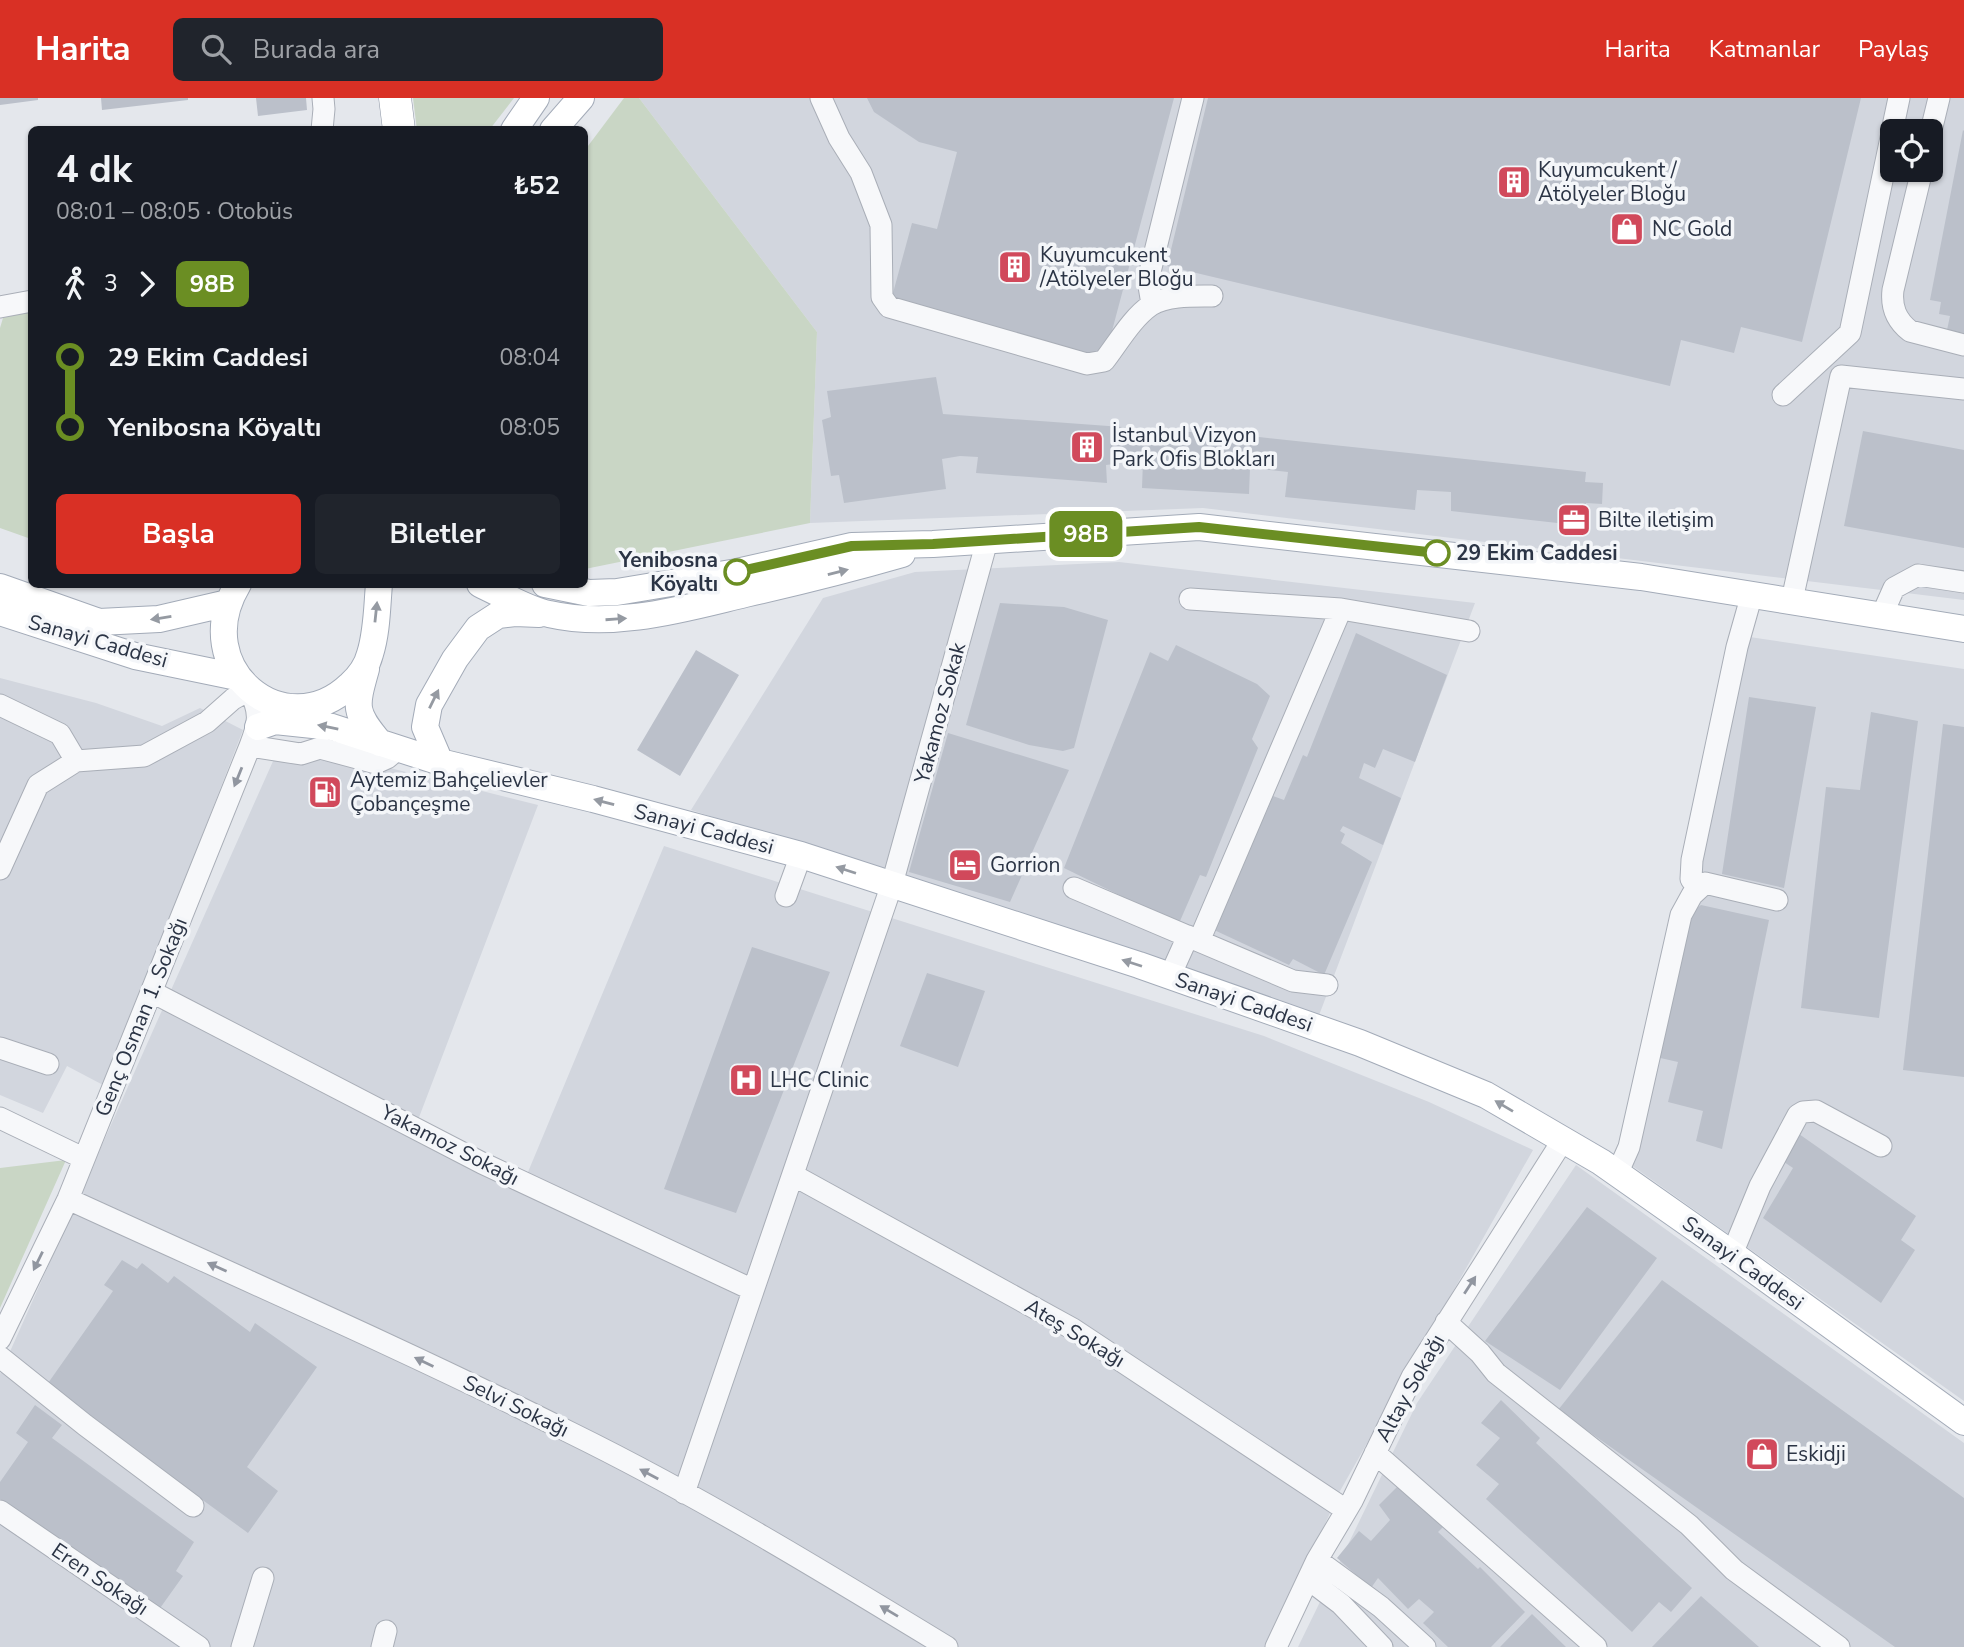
<!DOCTYPE html>
<html lang="tr">
<head>
<meta charset="utf-8">
<style>
	body { margin:0; font-family:"Nunito Sans",sans-serif; background:#20242c; color:#f1f3f6; height:100vh; display:flex; flex-direction:column; font-size:26px; white-space:nowrap }
	* { box-sizing:border-box; margin:0 }
	p { font-size:23px; color:#9ea1a6 }
	.icon { flex:none; width:38px; height:38px; fill:none; stroke:currentColor; stroke-width:2; stroke-linecap:round; stroke-linejoin:round }
	.map { position:relative; flex:1; overflow:hidden }
	.side { position:absolute; left:28px; top:28px; width:560px; height:462px; display:flex; flex-direction:column; background:#171b24; border-radius:10px; box-shadow:0 2px 5px #0004 }
	.side>* { flex:none }
	.badge { padding:0 14px; border-radius:10px; font-size:24px; line-height:46px }
	.fabs { position:absolute; left:1880px; top:21px; display:grid; gap:14px }
	.fabs a { display:grid; place-items:center; width:63px; height:63px; border-radius:10px; background:#171b24; box-shadow:0 2px 5px #0004; font-size:35px }
	.map>.badge { position:absolute; translate:-50% -50%; box-shadow:0 0 0 4px #fff }
	.legs { display:flex; align-items:center; gap:10px; height:77px; padding:0 28px; font-size:23px }
	.legs p { margin-inline-start:auto }
	.headline { display:flex; align-items:center; justify-content:space-between; height:119px; padding:0 28px }
	h1 { font-size:38px; font-weight:700; line-height:52px }
	.button { display:flex; gap:14px; margin-top:auto; padding:14px 28px }
	.button a { flex:1; height:80px; border-radius:10px; background:#d93025; color:#fff; font-size:28px; font-weight:700; line-height:80px; text-align:center }
	.button a+a { background:#20242c; color:#f1f3f6 }
	ul { padding:0 28px; list-style:none }
	li { display:flex; align-items:center; gap:24px; height:70px; font-size:26px }
	li i { display:grid; place-items:center; width:10px; height:100%; margin:0 9px; background:currentColor }
	li i::after { content:''; width:18px; height:18px; margin:-9px; border:5px solid; border-radius:50%; background:#171b24 }
	li p { margin-inline-start:auto }
	li:first-child i { background:linear-gradient(#0000 50%,currentColor 0) }
	li:last-child i { background:linear-gradient(currentColor 50%,#0000 0) }
	header { display:flex; align-items:center; gap:42px; box-sizing:border-box; height:98px; padding:0 35px; background:#d93025; color:#fff }
	header strong { font-size:33px }
	nav { display:flex; gap:38px; margin-inline-start:auto; font-size:24px }
	.search { width:490px; height:63px; background:#20242c; display:flex; align-items:center; gap:18px; box-sizing:border-box; padding:0 24px; border-radius:10px; color:#9ea1a6; font-size:26px }
	.map>svg:first-child { display:block }
</style>
</head>
<body>
<header>
<strong>Harita</strong>
<div class="search"><svg class="icon" aria-label="search" viewBox="0 0 24 24"><circle cx="10" cy="10" r="6"/><path d="M15 15l6 6"/></svg>Burada ara</div>
<nav><a>Harita</a><a>Katmanlar</a><a>Paylaş</a></nav>
</header>
<div class="map">
<svg width="1964" height="1549" viewBox="0 0 1964 1549">
	<rect width="100%" height="100%" fill="#e4e7ec"/>
	<!-- built -->
	<path fill="#d2d6de" fill-rule="evenodd" d="M639,0H1964V502L1203,410L810,425L817,234ZM1892,33H1930V72H1892Z
		M1119,464L1475,505L1318,920L892,776L691,712L823,500L915,474Z
		M1736,537L1964,571V1303L1624,1062L1698,790Z
		M0,580L96,605L162,628L200,610L243,632L105,988L67,968L43,1015L0,997Z
		M282,643L538,707L418,1022L528,1074L664,748L1264,938L1429,1004L1533,1052L1340,1393L1269,1549H0V1276Z
		M1576,1067L1964,1345V1549H1298L1417,1305Z"/>
	<!-- green -->
	<path fill="#c9d6c5" d="M413,0H514L490,31L417,32Z
		M624,0H639L817,234L810,425L585,471V52Z
		M31,213V441L0,430V230L3,220Z
		M66,1062L0,1210V1070Z"/>
	<!-- building -->
	<path fill="#bbc0ca" d="M0,0H38V2L0,7Z
		M101,0H188V2L102,12Z
		M256,0H306L307,12L258,18Z
		M867,0H1174L1104,263L890,206L912,125L937,131L957,54L919,44L874,14Z
		M1208,0H1861L1802,244L1741,229L1734,255L1681,242L1670,288L1167,168Z
		M1963,32L1964,33V235L1947,232L1950,218L1939,216L1941,204L1930,202Z
		M936,279L943,316L1259,339L1586,374L1585,384L1603,385L1602,406L1586,405L1584,428L1451,413V394L1417,392L1415,412L1285,399L1288,374L1250,370L1249,396L1142,390L1143,363L1114,360V366L1106,367L1107,385L976,375L978,359L960,358L942,361L946,391L844,405L839,377L831,378L822,322L831,319L827,293Z
		M1863,333L1964,352V450L1844,428Z
		M1000,505L1064,509L1108,522L1074,650L1063,653L1029,647L966,627Z
		M1356,535L1447,577L1415,664L1383,651L1375,670L1364,665L1359,680L1401,700L1383,747L1343,728L1340,733L1345,736L1341,745L1372,764L1324,877L1293,861L1289,867L1212,831L1263,714L1266,715L1273,698L1284,702L1303,657L1307,659Z
		M1176,547L1257,586L1270,598L1252,641L1258,650L1206,779L1200,777L1180,823L1162,818L1064,770L1150,554L1168,563Z
		M696,552L739,577L680,678L637,652Z
		M1749,599L1816,609L1784,790L1722,776Z
		M1871,614L1918,623L1879,920L1801,910L1826,689L1860,692Z
		M1943,626L1964,629V979L1903,972Z
		M948,635L1069,672L1010,804L909,774Z
		M1701,807L1769,822L1722,1051L1696,1043L1703,1013L1668,1004L1678,964L1656,959L1686,818Z
		M752,849L830,874L736,1115L664,1091Z
		M927,875L985,893L958,969L900,948Z
		M1799,1036L1916,1118L1901,1142L1915,1152L1881,1205L1763,1120L1793,1070L1781,1062Z
		M1587,1109L1657,1160L1560,1292L1485,1243Z
		M122,1162L137,1171L142,1165L168,1185L174,1178L250,1234L255,1225L317,1269L247,1369L278,1393L248,1435L46,1288L113,1193L104,1187Z
		M1662,1182L1964,1400V1549H1895L1558,1312Z
		M1501,1302L1540,1340L1536,1345L1692,1490L1671,1514L1659,1504L1632,1534L1486,1401L1499,1386L1476,1367L1500,1340L1481,1325Z
		M35,1307L62,1327L52,1340L194,1444L176,1473L183,1478L158,1513L0,1401V1384L28,1344L16,1335Z
		M1399,1387L1444,1428L1438,1434L1478,1471L1480,1469L1525,1514L1491,1549H1448L1423,1525L1434,1514L1419,1501L1408,1511L1378,1480L1371,1490L1337,1460L1359,1433L1371,1443L1390,1422L1379,1407Z
		M1701,1498L1759,1549H1652Z
		M1532,1516L1566,1549H1500Z"/>
	<g fill="none" stroke-linecap="round" stroke-linejoin="round">
		<!-- minor casing -->
		<g stroke="#a9aeb7" stroke-width="23">
			<path id="minor" d="M821,0L839,40L861,75L881,127L882,199L889,209L1087,266L1104,263C1118,245 1132,220 1151,207C1167,197 1193,198 1212,198
				M322,32L324,11L323,0
				M1892,33L1899,0
				M1930,37L1939,0
				M1922,72L1893,192C1891,209 1896,222 1910,233L1964,247
				M1152,206L1148,182L1193,0
				M0,209L32,203
				M1783,297L1850,235L1892,35
				M1190,501L1341,511L1469,533
				M1792,502L1841,278L1964,291
				M1882,517L1894,490L1918,477L1964,484
				M0,607L60,636L76,663
				M250,648L301,656L320,650L376,665L387,660L398,651
				M0,771L38,687L76,663L144,658L207,624L233,601L249,592C261,614 259,625 250,648L68,1101L0,1241
				M1074,790L1293,883L1327,887
				M1698,791L1691,781L1692,762L1737,549L1752,496
				M786,798L801,757
				M1199,843L1341,511
				M1170,878L1188,838
				M152,894L482,1065L753,1192
				M0,950L48,966
				M0,1020L83,1060
				M1617,1076L1629,1049L1681,817L1692,797L1705,785L1777,802
				M793,1077L1073,1231L1346,1412
				M68,1101C236,1178 406,1252 571,1335C701,1399 824,1474 947,1549
				M1732,1156L1760,1088L1798,1017L1803,1014L1816,1013L1881,1048
				M1446,1224L1480,1255L1496,1275L1689,1427L1734,1472L1839,1549
				M0,1259L85,1327L193,1408
				M1375,1355L1596,1549
				M684,1395L892,786L987,443
				M0,1413L199,1549
				M1317,1462L1381,1509L1425,1549
				M1308,1481L1341,1506L1382,1549
				M242,1549L263,1480
				M382,1549L386,1533
				M1276,1549L1317,1462L1352,1403L1412,1279L1563,1042"/>
		</g>
		<!-- major casing -->
		<g stroke="#a3abb8" stroke-width="28">
			<path id="major" d="M514,32L536,0
				M553,32L581,0
				M238,486C187,571 285,649 350,587C359,579 367,568 370,556C377,534 377,509 379,486
				M480,486C501,496 528,512 549,516C615,531 682,511 745,496C798,484 850,471 902,456
				M545,486L589,495L617,494L737,474L852,448L933,446L1199,429L1641,479L1964,531
				M0,489L99,524L159,521L228,505
				M0,514L135,558L237,579
				M366,571C355,610 354,614 380,645
				M258,629L275,623L332,629L440,664L593,701L801,757L1139,867L1360,945L1486,997L1601,1064L1732,1156L1964,1324
				M440,664L425,629L429,607L455,561L478,530L498,517L515,515L539,516"/>
		</g>
		<!-- highway casing -->
		<g stroke="#8b94a3" stroke-width="33">
			<path id="highway" d="M395,0L399,32"/>
		</g>
		<!-- minor -->
		<use href="#minor" stroke="#f7f8fa" stroke-width="21"/>
		<!-- major -->
		<use href="#major" stroke="#fff" stroke-width="26"/>
		<!-- highway -->
		<use href="#highway" stroke="#fff" stroke-width="32"/>
	</g>
	<!-- one-way arrows -->
	<defs><path id="oneway-solid" d="M-6-.8H1V-3.2L6.5 0L1 3.2V.8H-6Z" transform="scale(1.75)"/></defs>
	<g fill="#959aa2">
		<use href="#oneway-solid" transform="translate(838 474) rotate(-14)"/>
		<use href="#oneway-solid" transform="translate(376 514) rotate(-84)"/>
		<use href="#oneway-solid" transform="translate(161 520) rotate(171)"/>
		<use href="#oneway-solid" transform="translate(616 521) rotate(-4)"/>
		<use href="#oneway-solid" transform="translate(434 601) rotate(-64)"/>
		<use href="#oneway-solid" transform="translate(328 629) rotate(-169)"/>
		<use href="#oneway-solid" transform="translate(604 704) rotate(-165)"/>
		<use href="#oneway-solid" transform="translate(846 772) rotate(-162)"/>
		<use href="#oneway-solid" transform="translate(1132 865) rotate(-162)"/>
		<use href="#oneway-solid" transform="translate(1504 1008) rotate(-149)"/>
	</g>
	<g fill="#9196a0">
		<use href="#oneway-solid" transform="translate(238 679) rotate(112)"/>
		<use href="#oneway-solid" transform="translate(38 1163) rotate(116)"/>
		<use href="#oneway-solid" transform="translate(217 1169) rotate(-156)"/>
		<use href="#oneway-solid" transform="translate(1470 1187) rotate(-57)"/>
		<use href="#oneway-solid" transform="translate(424 1264) rotate(-154)"/>
		<use href="#oneway-solid" transform="translate(649 1376) rotate(-152)"/>
		<use href="#oneway-solid" transform="translate(889 1513) rotate(-149)"/>
	</g>
	<g fill="none" stroke-linecap="round" stroke-linejoin="round">
		<!-- line-1 casing -->
		<g stroke="#fff" stroke-width="16">
			<path id="line-1" d="M737,474L852,448L933,446L1199,429L1437,455"/>
		</g>
		<!-- line-1 -->
		<use href="#line-1" stroke="#6b8e23" stroke-width="10"/>
	</g>
	<!-- icons -->
	<defs>
		<g id="building-square" transform="scale(1.75)"><rect x="-9" y="-9" width="18" height="18" rx="4" fill="#d1495b" stroke="#f4f6f9"/><path d="M-4-6H4V6H1V3H-1V6H-4ZM-2.5-4.3h1.7v1.8h-1.7ZM.8-4.3h1.7v1.8H.8ZM-2.5-1h1.7V.8h-1.7ZM.8-1h1.7V.8H.8Z" fill="#fff"/></g>
		<g id="shop-square" transform="scale(1.75)"><rect x="-9" y="-9" width="18" height="18" rx="4" fill="#d1495b" stroke="#f4f6f9"/><path d="M-5-2.5h2.3a2.7 3.5 0 0 1 5.4 0H5L5.5 6h-11ZM-1.5-2.5h3a1.5 2.3 0 0 0-3 0Z" fill="#fff"/></g>
		<g id="office-square" transform="scale(1.75)"><rect x="-9" y="-9" width="18" height="18" rx="4" fill="#d1495b" stroke="#f4f6f9"/><path d="M-6-3h4V-5.5h4V-3h4V5H-6ZM-1-4.5V-3h2v-1.5ZM-6 0V1H6V0Z" fill="#fff"/></g>
		<g id="fuel-square" transform="scale(1.75)"><rect x="-9" y="-9" width="18" height="18" rx="4" fill="#d1495b" stroke="#f4f6f9"/><path d="M-5.5-6h7V0h2V4h1.3V-2.5L3-4.5l.8-.8L6-3V5H2.5V1h-1V6h-7ZM-4.2-4.7v3.2H.2V-4.7Z" fill="#fff"/></g>
		<g id="hotel-square" transform="scale(1.75)"><rect x="-9" y="-9" width="18" height="18" rx="4" fill="#d1495b" stroke="#f4f6f9"/><path d="M-6-4.5h1.5V1H6V5H4.5V3h-9V5H-6ZM-4 0a1.8 1.8 0 1 1 3.6 0ZM.5 0V-2.5h3Q6-2.5 6 0Z" fill="#fff"/></g>
		<g id="hospital-square" transform="scale(1.75)"><rect x="-9" y="-9" width="18" height="18" rx="4" fill="#d1495b" stroke="#f4f6f9"/><path d="M-5-5h3v3.5h4V-5h3V5h-3V1.5h-4V5h-3Z" fill="#fff"/></g>
	</defs>
	<g fill-rule="evenodd">
		<use href="#building-square" x="1514" y="84"/>
		<use href="#shop-square" x="1627" y="131"/>
		<use href="#building-square" x="1015" y="169"/>
		<use href="#building-square" x="1087" y="349"/>
		<use href="#office-square" x="1574" y="422"/>
		<use href="#fuel-square" x="325" y="694"/>
		<use href="#hotel-square" x="965" y="767"/>
		<use href="#hospital-square" x="746" y="982"/>
		<use href="#shop-square" x="1762" y="1356"/>
	</g>
	<!-- markers -->
	<g fill="#fff" stroke="#6b8e23" stroke-width="3.5">
		<circle cx="1437" cy="455" r="12"/>
		<circle cx="737" cy="474" r="12"/>
	</g>
	<g text-anchor="middle" dominant-baseline="central" stroke-width="7" stroke-linejoin="round" paint-order="stroke">
		<!-- poi labels -->
		<g font-size="21" fill="#2b3445" stroke="#f4f6f9" text-anchor="start">
			<text x="1538" y="72">Kuyumcukent /<tspan x="1538" dy="24">Atölyeler Bloğu</tspan></text>
			<text x="1652" y="131">NC Gold</text>
			<text x="1040" y="157">Kuyumcukent<tspan x="1040" dy="24">/Atölyeler Bloğu</tspan></text>
			<text x="1112" y="337">İstanbul Vizyon<tspan x="1112" dy="24">Park Ofis Blokları</tspan></text>
			<text x="1598" y="422">Bilte iletişim</text>
			<text x="350" y="682">Aytemiz Bahçelievler<tspan x="350" dy="24">Çobançeşme</tspan></text>
			<text x="990" y="767">Gorrion</text>
			<text x="770" y="982">LHC Clinic</text>
			<text x="1786" y="1356">Eskidji</text>
		</g>
		<!-- stop labels -->
		<g font-size="21" font-weight="bold" fill="#2b3445" stroke="#f4f6f9" text-anchor="start">
			<text x="1456" y="455">29 Ekim Caddesi</text>
			<text x="718" y="462" text-anchor="end">Yenibosna<tspan x="718" dy="24">Köyaltı</tspan></text>
		</g>
		<!-- street labels -->
		<g font-size="21" fill="#2b3445" stroke="#f4f6f9">
			<text transform="translate(98 543) rotate(16)">Sanayi Caddesi</text>
			<text transform="translate(940 615) rotate(-75)">Yakamoz Sokak</text>
			<text transform="translate(704 731) rotate(15)">Sanayi Caddesi</text>
			<text transform="translate(1244 904) rotate(19)">Sanayi Caddesi</text>
			<text transform="translate(141 919) rotate(-68)">Genç Osman 1. Sokağı</text>
			<text transform="translate(450 1047) rotate(27)">Yakamoz Sokağı</text>
			<text transform="translate(1743 1165) rotate(36)">Sanayi Caddesi</text>
			<text transform="translate(1075 1235) rotate(31)">Ateş Sokağı</text>
			<text transform="translate(1410 1290) rotate(-61)">Altay Sokağı</text>
			<text transform="translate(516 1308) rotate(26)">Selvi Sokağı</text>
			<text transform="translate(100 1481) rotate(34)">Eren Sokağı</text>
		</g>
	</g>
</svg>
<div class="fabs">
<a><svg class="icon" aria-label="locate" viewBox="0 0 24 24"><circle cx="12" cy="12" r="6"/><path d="M12 2v4M12 18v4M2 12h4M18 12h4"/></svg></a>
</div>
<b class="badge" style="left:1086px;top:436px;background:#6b8e23;color:#fff">98B</b>
<section class="side">
<div class="headline"><div><h1>4 dk</h1><p>08:01 – 08:05 · Otobüs</p></div><b>₺52</b></div>
<div class="legs"><svg class="icon" aria-label="walk" viewBox="0 0 24 24"><circle cx="13" cy="4" r="2"/><path d="M13 8l-2 6 4 7M11 14l-3 7M7 12l3-4h3l4 4"/></svg>3<svg class="icon" aria-label="forward" viewBox="0 0 24 24"><path d="M9 5l7 7-7 7"/></svg><b class="badge" style="background:#6b8e23;color:#fff">98B</b></div>
<ul>
<li><i style="color:#6b8e23"></i><b>29 Ekim Caddesi</b><p>08:04</p></li>
<li><i style="color:#6b8e23"></i><b>Yenibosna Köyaltı</b><p>08:05</p></li>
</ul>
<div class="button"><a>Başla</a><a>Biletler</a></div>
</section>
</div>
</body>
</html>
